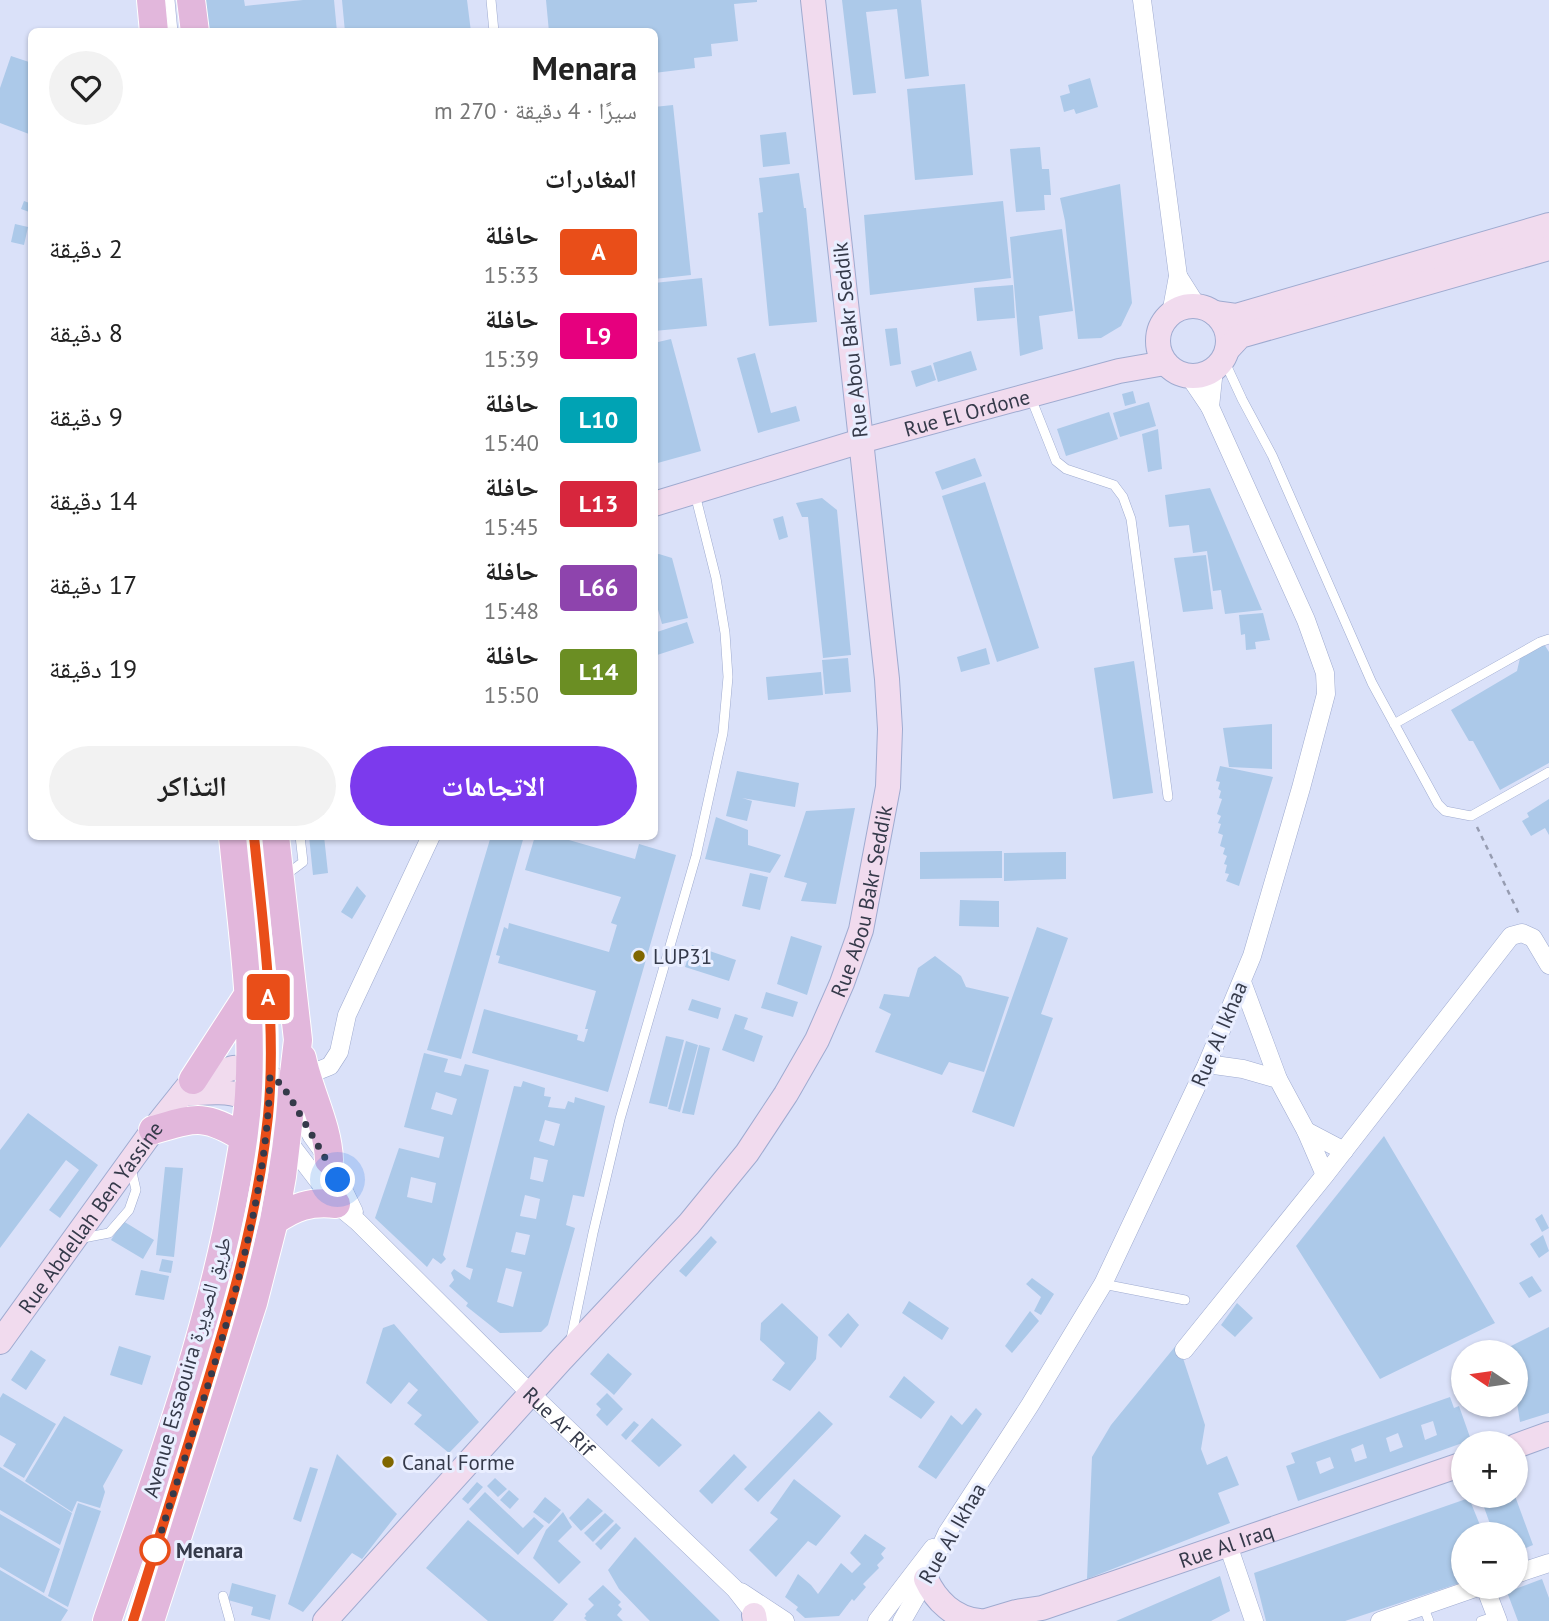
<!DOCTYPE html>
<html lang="ar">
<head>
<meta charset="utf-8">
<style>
	body { margin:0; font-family:"PT Sans","Noto Naskh Arabic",sans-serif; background:#f2f2f2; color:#222; direction:rtl; height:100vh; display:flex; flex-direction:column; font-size:26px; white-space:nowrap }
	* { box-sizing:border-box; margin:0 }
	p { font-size:23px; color:#767676 }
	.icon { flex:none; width:38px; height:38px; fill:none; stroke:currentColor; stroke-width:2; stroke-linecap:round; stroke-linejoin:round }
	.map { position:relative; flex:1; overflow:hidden; direction:ltr }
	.details { position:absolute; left:28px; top:28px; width:630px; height:812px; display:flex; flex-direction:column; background:#fff; border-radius:10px; box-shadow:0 2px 5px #0004; direction:rtl }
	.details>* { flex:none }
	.badge { padding:0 14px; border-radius:5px; font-size:24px; line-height:46px }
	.needle { width:46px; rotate:283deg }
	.tools { position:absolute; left:1451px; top:1340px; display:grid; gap:14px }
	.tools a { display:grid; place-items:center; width:77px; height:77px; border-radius:50%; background:#fff; box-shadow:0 2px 5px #0004; font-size:35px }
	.you { position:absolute; width:35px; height:35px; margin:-18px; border:5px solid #fff; border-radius:50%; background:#1a73e8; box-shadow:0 0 0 10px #1a73e833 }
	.map>.badge { position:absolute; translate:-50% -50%; box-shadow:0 0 0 4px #fff }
	h2 { padding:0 21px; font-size:26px; line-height:63px }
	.round { display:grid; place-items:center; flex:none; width:74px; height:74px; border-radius:37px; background:#f2f2f2 }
	.headline { display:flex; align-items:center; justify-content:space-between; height:119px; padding:0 21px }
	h1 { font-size:33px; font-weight:800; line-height:52px }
	.button { display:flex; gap:14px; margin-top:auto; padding:14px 21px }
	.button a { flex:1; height:80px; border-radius:42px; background:#7c3aed; color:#fff; font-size:28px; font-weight:800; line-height:80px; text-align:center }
	.button a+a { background:#f2f2f2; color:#222 }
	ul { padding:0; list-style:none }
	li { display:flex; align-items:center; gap:21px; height:84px; padding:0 21px }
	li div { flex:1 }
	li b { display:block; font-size:26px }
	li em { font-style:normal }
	li .badge { min-width:77px; font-weight:700; text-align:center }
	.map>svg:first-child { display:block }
</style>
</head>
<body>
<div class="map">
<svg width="1549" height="1621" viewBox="0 0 1549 1621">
	<rect width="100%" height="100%" fill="#dae1f9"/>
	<!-- building -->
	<path fill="#acc9e9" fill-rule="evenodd" d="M205,0H244L245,6L303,0H334L337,32H208Z
		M342,0H467L471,32H345Z
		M546,0H757V2L734,4L738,41L711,44L712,56L694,58L695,68L654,73V32H549Z
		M842,0H921L929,76L905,79L897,9L866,12L876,93L853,95Z
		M11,56L32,63V128L29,134L0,123V88Z
		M1090,78L1098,107L1076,114L1074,109L1064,112L1060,96L1070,93L1068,85Z
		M965,84L973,175L915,180L907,89Z
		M673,105L691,275L654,279V107Z
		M786,132L790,164L763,167L760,135Z
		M1040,147L1042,169H1049L1051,195H1044L1045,210L1016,212L1010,149Z
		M799,173L804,208H806L817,322L769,326L758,213L763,212L759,178Z
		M1120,184L1132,303L1121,326L1101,338L1078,339L1065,221L1060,198Z
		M24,201L32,204V213L21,209Z
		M1003,201L1011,278L870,295L864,215Z
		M15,224L28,227L24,245L11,242Z
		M1062,229L1073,311L1039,316L1043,349L1020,356L1010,237Z
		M702,278L707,326L654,331V283Z
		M1013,285L1015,318L977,321L974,288Z
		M897,328L901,364L890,366L885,329Z
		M671,339L701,451L654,464V343Z
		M971,351L977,370L938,382L933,363Z
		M755,353L771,413L796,406L800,421L758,433L737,358Z
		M931,365L936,380L916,387L911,371Z
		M1133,391L1136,403L1125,406L1122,394Z
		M1149,402L1156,426L1120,437L1113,413Z
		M1109,412L1118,439L1066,456L1057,429Z
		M1158,429L1162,469L1148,472L1142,434Z
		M975,458L982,476L942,490L935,472Z
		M985,482L1039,648L997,662L942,496Z
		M1210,488L1262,610L1225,614L1221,590L1213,591L1207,551L1193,553L1189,525L1169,527L1165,495Z
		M822,498L837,510L851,655L823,658L808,517H802L796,503Z
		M783,516L788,537L779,540L773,519Z
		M659,554L672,558L688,618L662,624L654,595V555Z
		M1206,555L1213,609L1183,612L1174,558Z
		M1263,613L1270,640L1255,642L1256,649L1246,650L1245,634L1241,635L1239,615Z
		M687,622L694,643L654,656V633Z
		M1544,644L1549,652V763L1500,790L1473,741H1469L1451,710L1517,671L1520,658Z
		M986,648L990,664L961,672L957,657Z
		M848,658L851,692L825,694L822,660Z
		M1134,661L1153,793L1113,799L1094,668Z
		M821,672L823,695L768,700L766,677Z
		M1272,724V769L1229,767L1223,728Z
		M1220,766L1273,777L1239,886L1226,881L1229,874L1225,873L1227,865L1224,864L1227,856L1223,854L1225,848L1220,846L1223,835L1218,833L1221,824L1218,823L1221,816L1217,814L1222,799L1219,798L1221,791L1218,789L1220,782L1216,781Z
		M737,771L799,783L795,807L742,798L752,801L747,821L726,816Z
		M1549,799V835L1545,828L1531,836L1522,821L1529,817L1527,813Z
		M855,808L836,904L801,901L807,883L784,877L806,811Z
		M716,817L748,830V845L781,855L770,873L705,859Z
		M309,836H324L328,873L313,875Z
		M491,836H524L461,1059L427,1050Z
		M535,836H555L635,859L639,844L676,855L608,1092L472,1053L484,1009L578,1035L577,1040L584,1042L588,1029H585L596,991L498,963L500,956L496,955L504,927L508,929L509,923L609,952L617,925L611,923L621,897L525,870Z
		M1002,851V878L920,879V852Z
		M1066,852V879L1004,881V853Z
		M750,873L768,877L760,910L742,906Z
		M357,886L366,896L352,919L341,912Z
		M960,900L999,901V927L959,926Z
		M1037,927L1068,938L1041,1014L1053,1018L1014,1127L972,1112Z
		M791,936L822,946L807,995L777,984Z
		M692,945L736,960L729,981L685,967Z
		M935,956L961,976L966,987L1009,997L984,1072L949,1062L942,1075L875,1052L891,1014L879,1008L884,994L909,997L918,968Z
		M766,992L798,1002L793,1017L761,1008Z
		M692,999L721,1008L718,1019L688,1010Z
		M735,1014L748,1018L744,1029L763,1036L754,1062L722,1050Z
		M666,1036L684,1040L667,1107L649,1103Z
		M686,1041L698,1045L680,1112L668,1109Z
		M699,1045L710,1048L694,1115L682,1113Z
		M424,1053L448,1059L444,1072L461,1076L465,1064L489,1070L443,1255L446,1259L441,1264L433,1258L427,1267L375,1218L399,1148L439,1158L444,1137L404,1127ZM436,1092L457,1099L452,1115L431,1109ZM411,1177L436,1183L432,1203L407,1197Z
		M523,1081L545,1088L544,1096L551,1097L548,1107L565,1109L568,1101L574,1103L575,1097L605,1106L584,1197L573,1195L566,1225L575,1228L548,1325L541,1332L500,1333L466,1306L468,1303L449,1286L454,1280L451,1273L454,1269L470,1280L473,1269L466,1267L514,1086L521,1087ZM545,1120L560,1124L554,1146L539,1141ZM534,1157L548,1160L543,1182L530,1179ZM525,1195L540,1199L536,1219L520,1216ZM516,1232L530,1235L525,1255L511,1252ZM506,1268L522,1272L513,1307L497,1302Z
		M28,1113L98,1165L60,1218L49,1210L79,1170L66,1160L0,1248V1150Z
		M1384,1136L1495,1323L1380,1379L1296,1246Z
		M165,1167L183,1168L174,1257L156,1255Z
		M1542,1214L1549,1228L1542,1232L1535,1219Z
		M123,1221L154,1240L143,1259L111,1240Z
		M1543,1235L1549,1251L1539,1258L1530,1244Z
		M711,1236L717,1242L686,1277L679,1271Z
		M162,1259L173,1261L171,1273L159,1271Z
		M141,1270L169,1276L164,1300L135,1295Z
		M1532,1276L1542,1291L1529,1298L1519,1283Z
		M1032,1278L1054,1294L1041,1315L1034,1311L1041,1297L1026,1284Z
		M909,1301L949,1328L942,1340L902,1313Z
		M782,1303L818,1337L816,1359L790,1391L772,1380L785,1363L760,1340L761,1323Z
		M1237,1303L1253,1318L1235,1337L1221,1325Z
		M1030,1311L1039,1321L1012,1353L1005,1346Z
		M848,1313L859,1325L841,1348L828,1335Z
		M394,1324L479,1422L449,1453L414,1424L422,1415L407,1403L418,1390L409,1382L391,1404L366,1383L383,1328Z
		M1549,1327V1413L1520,1422L1516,1396V1353H1508L1507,1348Z
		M1178,1343L1205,1425L1201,1449L1207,1465L1227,1456L1239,1485L1218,1493L1230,1523L1087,1579L1092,1457L1111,1425Z
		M119,1346L151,1356L142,1385L110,1375Z
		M31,1350L46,1360L26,1390L11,1380Z
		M608,1353L632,1374L614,1395L590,1374Z
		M904,1376L935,1402L921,1419L889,1397Z
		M3,1393L56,1424L24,1478L3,1466L16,1444L0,1435V1398Z
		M607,1393L623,1409L607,1426L596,1415L601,1409L596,1404Z
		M1450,1397L1454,1408L1459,1406L1471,1440L1298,1501L1286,1466L1295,1463L1291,1453ZM1433,1421L1437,1435L1425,1440L1421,1425ZM1398,1433L1403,1447L1390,1452L1386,1438ZM1363,1444L1367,1458L1355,1462L1351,1449ZM1330,1457L1334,1468L1320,1474L1316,1462Z
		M976,1408L982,1414L936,1479L918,1467L951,1415L962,1425Z
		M819,1411L833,1424L758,1502L744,1489Z
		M64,1416L123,1450L103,1486L105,1492L100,1508L77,1501L72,1512L25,1481Z
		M652,1418L682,1445L659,1467L631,1441Z
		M634,1421L639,1425L626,1440L621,1435Z
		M337,1454L397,1514L362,1559L352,1553L303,1612L288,1604Z
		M734,1454L747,1467L712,1504L699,1491Z
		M0,1467L72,1513L60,1545L0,1510Z
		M310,1467L318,1469L301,1522L293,1519Z
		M495,1478L507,1489L498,1497L487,1486Z
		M794,1479L841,1516L816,1546L808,1541L776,1577L749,1550L778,1519L770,1513Z
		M477,1482L483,1487L468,1504L462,1499Z
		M509,1490L519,1499L510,1509L500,1500Z
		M485,1492L523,1528L534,1517L544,1526L518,1555L469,1509Z
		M1480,1496H1515L1533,1545L1516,1552V1535H1494Z
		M545,1497L561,1510L549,1524L533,1512Z
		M588,1498L603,1511L581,1531L569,1518Z
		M1469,1498L1484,1535H1463V1582L1345,1621H1266L1254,1573Z
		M78,1503L101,1511L68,1607L48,1596Z
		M563,1512L572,1527L558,1541L581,1562L559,1584L533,1558L546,1530Z
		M605,1513L614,1521L593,1542L584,1533Z
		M0,1514L60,1549L44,1593L0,1567Z
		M468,1520L568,1604L553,1621H488L426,1568Z
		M616,1523L621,1528L601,1550L595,1544Z
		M865,1534L886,1548L881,1554L884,1558L877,1565L879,1568L863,1584L866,1587L854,1601L852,1599L839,1616L805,1618L796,1610L798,1607L785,1597L798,1574L811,1585L818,1594L841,1563L852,1573L861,1564L850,1553Z
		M635,1537L720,1621H650L645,1616L619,1589L608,1570Z
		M0,1570L68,1610L61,1621H0Z
		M1220,1576L1230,1611L1211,1621H1116Z
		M1542,1579L1549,1598V1621H1518L1507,1592Z
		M232,1583L276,1595L270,1620L251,1615L253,1607L228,1600Z
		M603,1585L621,1602L618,1605L622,1609L617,1615L623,1621H587L584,1618L586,1616L585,1614L594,1605L588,1599Z"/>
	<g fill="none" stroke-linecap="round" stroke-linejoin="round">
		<!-- lane casing -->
		<g stroke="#9fabd0" stroke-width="10">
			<path id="lane" d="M170,0L173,32
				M491,0L494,32
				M1223,358L1242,399L1272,455L1372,683L1438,804L1445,811L1471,816L1549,772
				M1031,398L1056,461L1066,469L1114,485L1123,497L1131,519L1168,797
				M1394,724L1540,642L1549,639
				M254,836L267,972L268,1109
				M283,877L303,862L300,836
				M83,1238L109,1233L129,1210L136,1190L131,1168
				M1103,1284L1185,1300
				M571,1339L593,1233L620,1119L696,856L723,733L728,677L725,633L716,578L695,494
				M223,1596L230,1621
				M1423,1606L1429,1621
				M133,1621L232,1304L251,1220L267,1123
				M1481,1621L1496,1616"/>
		</g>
		<!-- street casing -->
		<g stroke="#9fabd0" stroke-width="19">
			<g id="street">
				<path d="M1142,0L1178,276L1171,314"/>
				<path d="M1178,276L1197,306"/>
				<path d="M1210,407L1214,369"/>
				<path d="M1242,982L1278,1079L1306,1131L1325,1175"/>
				<path d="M1207,1064L1243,1069L1278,1079"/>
				<path d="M305,1076L330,1066L339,1052L347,1015L431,836"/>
				<path d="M291,1099L312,1136L329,1160L354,1212"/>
				<path d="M1306,1131L1344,1151"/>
				<path id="s1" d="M287,1140L336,1204L358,1222L531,1394L735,1589L760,1621"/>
				<path d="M1184,1350L1325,1175L1511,936L1522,933L1533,938L1549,965"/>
				<path d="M1228,1545L1254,1621"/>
				<path d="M1516,1574L1549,1563"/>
				<path d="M1485,1587L1498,1621"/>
				<path d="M741,1592L785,1621"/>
				<path d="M877,1621L933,1548"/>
				<path d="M902,1621L926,1579L947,1533L1030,1405L1103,1284L1207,1064L1252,956L1301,788L1326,694L1325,673L1306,620L1210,407L1189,376"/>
				<path d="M1380,1621L1478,1587"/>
			</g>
		</g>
		<!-- secondary casing -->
		<g stroke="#9fabd0" stroke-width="26">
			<g id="secondary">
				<circle cx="1193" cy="341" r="35"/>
				<path d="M1214,313L1236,316L1549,225"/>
				<path d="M1227,350L1240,336L1549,248"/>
				<path id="s2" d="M654,504L861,441L1119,371L1165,363"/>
				<path d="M182,1094C243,1089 250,1091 287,1140"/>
				<path id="s3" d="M0,1342L153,1130L193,1080L233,1068L250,1067L281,1084L291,1099"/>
				<path d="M1516,1446L1549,1434"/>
				<path d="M926,1579C936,1601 954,1618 979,1621"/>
				<path d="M754,1615L755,1621"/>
				<path id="s4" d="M325,1621L560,1361L689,1224L747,1153L786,1094L817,1040L842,983L861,930L888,787L890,729L887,679L813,0"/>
				<path id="s5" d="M986,1621L1016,1612L1042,1608L1463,1464"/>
			</g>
		</g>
		<!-- primary casing -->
		<g stroke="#fff" stroke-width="30">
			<path id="primary" d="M151,0L154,32
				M191,0L195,32
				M302,1058C309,1092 328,1126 329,1160
				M193,1080L248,995
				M153,1130C195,1118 204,1113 244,1138
				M274,1221C294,1207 310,1201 336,1204
				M107,1621C155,1481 207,1341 234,1195C240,1162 247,1129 249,1095C255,1009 241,922 233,836
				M150,1621L253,1303L274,1221L282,1176L298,1040L275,836"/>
		</g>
		<!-- path -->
		<path stroke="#969cb1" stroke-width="2.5" stroke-dasharray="5 5" stroke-linecap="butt" d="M1477,827L1520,916"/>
		<!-- lane -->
		<use href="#lane" stroke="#fff" stroke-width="9"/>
		<!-- street -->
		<use href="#street" stroke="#fff" stroke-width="18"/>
		<!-- secondary -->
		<use href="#secondary" stroke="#f1dbee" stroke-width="24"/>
		<!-- primary -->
		<use href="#primary" stroke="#e2b7dc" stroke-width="28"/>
	</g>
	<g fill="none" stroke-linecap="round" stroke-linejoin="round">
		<!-- line casing -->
		<g stroke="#fff" stroke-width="16">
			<path id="line" d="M133,1621C153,1557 173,1493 193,1429C225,1327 257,1224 268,1116C277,1025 263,927 254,836"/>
		</g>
		<!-- line -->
		<use href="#line" stroke="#e94e19" stroke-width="10"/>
		<!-- walk -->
		<path stroke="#353a4a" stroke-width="7" stroke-dasharray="0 12.6" d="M155,1550V1552C201,1401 266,1235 270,1076L281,1084L291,1099L338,1180"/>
	</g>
	<!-- markers -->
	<g fill="#806700" stroke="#e9eeff" stroke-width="2.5">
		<circle cx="639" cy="956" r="7"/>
		<circle cx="388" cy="1462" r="7"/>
	</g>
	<circle fill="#fff" stroke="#e94e19" stroke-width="3.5" cx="155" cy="1550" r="14"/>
	<g text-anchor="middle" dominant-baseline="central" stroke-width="6" stroke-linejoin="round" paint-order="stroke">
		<!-- street labels -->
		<g font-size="21" fill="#353a4a" stroke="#e9eeff">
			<text transform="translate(850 340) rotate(-96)">Rue Abou Bakr Seddik</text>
			<text stroke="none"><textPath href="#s2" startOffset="326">Rue El Ordone</textPath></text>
			<text stroke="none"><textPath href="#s4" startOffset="910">Rue Abou Bakr Seddik</textPath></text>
			<text transform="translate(1219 1034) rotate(-67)">Rue Al Ikhaa</text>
			<text stroke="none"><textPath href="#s3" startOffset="154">Rue Abdellah Ben Yassine</textPath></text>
			<text transform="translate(187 1367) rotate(-74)">Avenue Essaouira طريق الصويرة</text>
			<text stroke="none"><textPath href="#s1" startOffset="392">Rue Ar Rif</textPath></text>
			<text transform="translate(952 1533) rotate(-60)">Rue Al Ikhaa</text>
			<text stroke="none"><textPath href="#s5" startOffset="252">Rue Al Iraq</textPath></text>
		</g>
		<!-- poi labels -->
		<g font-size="21" fill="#353a4a" stroke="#e9eeff" text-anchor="start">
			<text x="653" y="956">LUP31</text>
			<text x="402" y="1462">Canal Forme</text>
		</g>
		<!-- stop labels -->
		<g font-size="21" font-weight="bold" fill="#353a4a" stroke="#e9eeff" text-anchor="start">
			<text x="176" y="1550">Menara</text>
		</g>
	</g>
</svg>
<div class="tools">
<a><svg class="needle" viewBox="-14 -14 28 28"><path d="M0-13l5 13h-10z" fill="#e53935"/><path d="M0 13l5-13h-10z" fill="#767676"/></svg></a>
<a>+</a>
<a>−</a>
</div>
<div class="you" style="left:338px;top:1180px"></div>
<b class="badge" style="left:268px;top:997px;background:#e94e19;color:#fff">A</b>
<section class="details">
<div class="headline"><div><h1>Menara</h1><p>سيرًا · 4 دقيقة · 270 m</p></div><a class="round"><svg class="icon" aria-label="heart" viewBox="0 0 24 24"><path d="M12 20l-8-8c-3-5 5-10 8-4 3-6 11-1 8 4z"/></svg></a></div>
<h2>المغادرات</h2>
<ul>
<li><span class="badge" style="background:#e94e19;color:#fff">A</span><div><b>حافلة</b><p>15:33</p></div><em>2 دقيقة</em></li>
<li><span class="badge" style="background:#e6007e;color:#fff">L9</span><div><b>حافلة</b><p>15:39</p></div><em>8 دقيقة</em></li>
<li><span class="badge" style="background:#00a3b4;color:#fff">L10</span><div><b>حافلة</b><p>15:40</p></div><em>9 دقيقة</em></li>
<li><span class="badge" style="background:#d7263d;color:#fff">L13</span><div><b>حافلة</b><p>15:45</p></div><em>14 دقيقة</em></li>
<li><span class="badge" style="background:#8e44ad;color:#fff">L66</span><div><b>حافلة</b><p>15:48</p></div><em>17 دقيقة</em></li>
<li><span class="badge" style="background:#6b8e23;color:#fff">L14</span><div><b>حافلة</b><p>15:50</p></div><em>19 دقيقة</em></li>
</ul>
<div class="button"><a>الاتجاهات</a><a>التذاكر</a></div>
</section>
</div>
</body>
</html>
